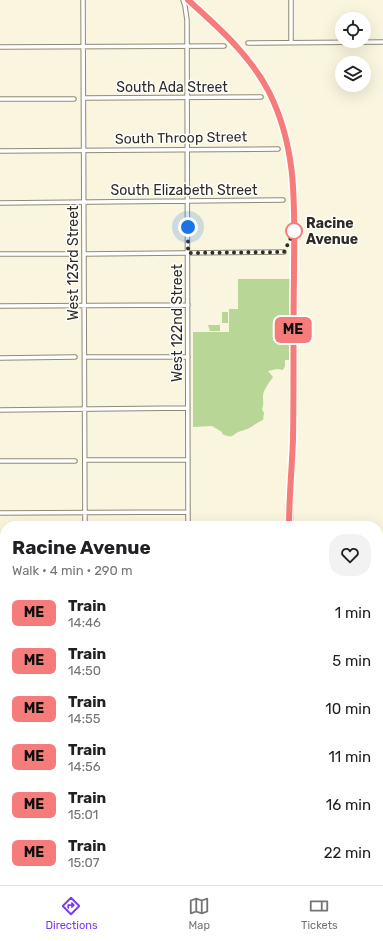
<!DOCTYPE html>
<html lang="en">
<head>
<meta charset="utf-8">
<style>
	body { margin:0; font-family:Rubik,sans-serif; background:#f2f2f2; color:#202124; height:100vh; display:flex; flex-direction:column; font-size:15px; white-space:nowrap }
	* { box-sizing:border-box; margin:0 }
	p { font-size:13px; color:#757577 }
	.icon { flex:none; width:22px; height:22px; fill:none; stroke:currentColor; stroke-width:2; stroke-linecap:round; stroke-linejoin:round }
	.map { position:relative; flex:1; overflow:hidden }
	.details { position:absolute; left:0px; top:521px; width:383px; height:364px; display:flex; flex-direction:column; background:#fff; border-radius:16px 16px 0 0; box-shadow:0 4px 16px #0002 }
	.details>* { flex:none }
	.badge { padding:0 8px; border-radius:6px; font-size:14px; line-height:26px }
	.controls { position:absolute; left:335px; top:12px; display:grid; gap:8px }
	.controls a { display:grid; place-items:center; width:36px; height:36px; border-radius:50%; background:#fff; box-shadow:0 4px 16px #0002; font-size:20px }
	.you { position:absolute; width:20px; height:20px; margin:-10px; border:3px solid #fff; border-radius:50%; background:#1a73e8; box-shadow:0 0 0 6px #1a73e833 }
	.map>.badge { position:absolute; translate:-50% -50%; box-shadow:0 0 0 2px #fff }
	.round { display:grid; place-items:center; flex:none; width:42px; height:42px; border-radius:16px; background:#f2f2f2 }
	.overview { display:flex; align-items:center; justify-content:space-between; height:68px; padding:0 12px }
	h1 { font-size:19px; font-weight:700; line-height:30px }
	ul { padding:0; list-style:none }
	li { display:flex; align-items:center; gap:12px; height:48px; padding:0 12px }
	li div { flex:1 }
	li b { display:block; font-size:15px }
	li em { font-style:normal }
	li .badge { min-width:44px; font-weight:700; text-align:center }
	.menu { display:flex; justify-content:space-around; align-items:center; height:56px; border-top:1px solid #e0e0e0; background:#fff; font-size:11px; color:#757577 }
	.menu a { display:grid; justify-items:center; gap:2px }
	.menu .selected { color:#7c3aed }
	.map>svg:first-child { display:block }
</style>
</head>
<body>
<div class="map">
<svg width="383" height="885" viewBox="0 0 383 885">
	<rect width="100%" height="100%" fill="#faf5de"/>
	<!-- green -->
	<path fill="#b8d796" d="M238,279H292V360H285V366L283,370L277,369L268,371L273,377C270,381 262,392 263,397C263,402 264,404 262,409L264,413L263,420C255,423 252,429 241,431C232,433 235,440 222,434V432L212,426L193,427V332H229V309H238Z
		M222,312H228V323H222Z
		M208,325H220V331H210Z
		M5,844V861L0,863V846Z"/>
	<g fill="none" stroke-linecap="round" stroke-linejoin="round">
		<!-- minor casing -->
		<g stroke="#8f8a76" stroke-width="5.5">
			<path id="minor" d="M83,0L85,526
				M183,0L185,6L187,20L188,526
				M291,0V42
				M248,43L383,42
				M0,47L224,46
				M84,98L261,97
				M0,99H74
				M0,151L278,149
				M0,203L283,200
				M0,254H74
				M84,254L284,252
				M0,306L188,305
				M85,357H188
				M0,358L75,357
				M0,410L188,408
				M85,460H188
				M0,461H75
				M0,513L188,512
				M378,562H383
				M0,565H5
				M0,616H5
				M378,708L383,707
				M0,719H5
				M378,768H383
				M0,770H5
				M378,819H383
				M0,821H5
				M378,870H383
				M0,873H5
				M84,885V880
				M188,885V880"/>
		</g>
		<!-- primary casing -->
		<g stroke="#8f8a76" stroke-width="8">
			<path id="primary" d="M378,663H383
				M0,665H5
				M378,670L383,669
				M0,671H5"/>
		</g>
		<!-- minor -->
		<use href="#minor" stroke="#fff" stroke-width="3.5"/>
		<!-- primary -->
		<use href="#primary" stroke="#fff" stroke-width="5.5"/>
		<!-- rail -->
		<path stroke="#797668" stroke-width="1" d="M188,0C204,14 221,28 235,44C276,88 292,141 294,201L293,526
			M292,880V885"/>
	</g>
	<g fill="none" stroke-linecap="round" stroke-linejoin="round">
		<!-- line casing -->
		<g stroke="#fff" stroke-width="9">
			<path id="line" d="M188,0C219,28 250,55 269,92C299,152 294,211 294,276C293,330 294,384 293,439C292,468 289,497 289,526"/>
		</g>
		<!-- line -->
		<use href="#line" stroke="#f67b7b" stroke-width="6"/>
		<!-- walk -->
		<path stroke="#2e2c23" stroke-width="4" stroke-dasharray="0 7.2" d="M188,227V253L284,252L294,231"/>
	</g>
	<!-- markers -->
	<circle fill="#fff" stroke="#f67b7b" stroke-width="2" cx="294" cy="231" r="8"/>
	<g text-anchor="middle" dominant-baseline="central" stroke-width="3" stroke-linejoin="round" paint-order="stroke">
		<!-- street labels -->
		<g font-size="14" fill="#2e2c23" stroke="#fff">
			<text x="172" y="87">South Ada Street</text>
			<text transform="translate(181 138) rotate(-1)">South Throop Street</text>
			<text x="184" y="190">South Elizabeth Street</text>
			<text transform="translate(73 263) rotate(-90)">West 123rd Street</text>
			<text transform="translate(177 323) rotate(-90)">West 122nd Street</text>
		</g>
		<!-- stop labels -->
		<g font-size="14" font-weight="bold" fill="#2e2c23" stroke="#fff" text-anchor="start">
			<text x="306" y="223">Racine<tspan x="306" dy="16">Avenue</tspan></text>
		</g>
	</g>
</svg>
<div class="controls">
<a><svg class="icon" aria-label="locate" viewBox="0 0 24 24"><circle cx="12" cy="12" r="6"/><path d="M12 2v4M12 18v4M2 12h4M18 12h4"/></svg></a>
<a><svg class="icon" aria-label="layers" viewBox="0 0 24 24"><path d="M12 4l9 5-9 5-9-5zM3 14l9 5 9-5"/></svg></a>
</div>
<div class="you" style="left:188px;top:227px"></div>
<b class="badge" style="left:293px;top:330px;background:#f67b7b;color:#111">ME</b>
<section class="details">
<div class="overview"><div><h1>Racine Avenue</h1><p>Walk · 4 min · 290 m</p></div><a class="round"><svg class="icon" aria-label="heart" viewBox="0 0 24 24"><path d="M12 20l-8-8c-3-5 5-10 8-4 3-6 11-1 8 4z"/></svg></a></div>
<ul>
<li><span class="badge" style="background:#f67b7b;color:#111">ME</span><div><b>Train</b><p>14:46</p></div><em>1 min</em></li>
<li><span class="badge" style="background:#f67b7b;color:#111">ME</span><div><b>Train</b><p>14:50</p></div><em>5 min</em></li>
<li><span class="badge" style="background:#f67b7b;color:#111">ME</span><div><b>Train</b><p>14:55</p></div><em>10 min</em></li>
<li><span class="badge" style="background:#f67b7b;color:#111">ME</span><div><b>Train</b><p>14:56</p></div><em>11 min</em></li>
<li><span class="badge" style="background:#f67b7b;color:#111">ME</span><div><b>Train</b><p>15:01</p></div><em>16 min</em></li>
<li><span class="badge" style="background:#f67b7b;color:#111">ME</span><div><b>Train</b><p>15:07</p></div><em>22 min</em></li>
</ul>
</section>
</div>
<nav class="menu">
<a class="selected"><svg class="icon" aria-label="directions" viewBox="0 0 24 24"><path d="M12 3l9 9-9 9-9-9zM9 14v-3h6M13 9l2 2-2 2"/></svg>Directions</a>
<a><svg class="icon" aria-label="map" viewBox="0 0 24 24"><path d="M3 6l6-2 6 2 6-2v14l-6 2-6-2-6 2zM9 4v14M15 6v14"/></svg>Map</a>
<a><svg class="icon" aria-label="tickets" viewBox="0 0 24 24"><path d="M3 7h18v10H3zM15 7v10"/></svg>Tickets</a>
</nav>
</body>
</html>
